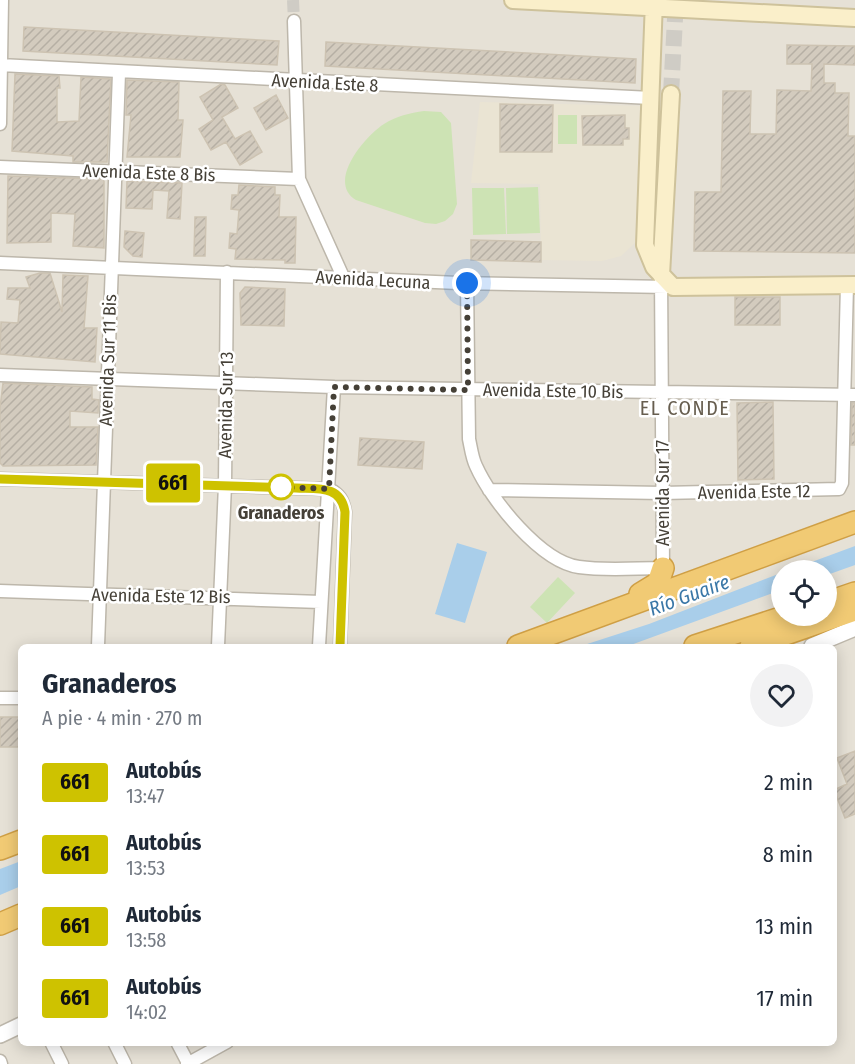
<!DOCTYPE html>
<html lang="es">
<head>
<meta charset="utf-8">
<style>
	body { margin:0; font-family:"Fira Sans Condensed",sans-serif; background:#f2f2f3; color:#1f2937; height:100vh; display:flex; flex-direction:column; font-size:22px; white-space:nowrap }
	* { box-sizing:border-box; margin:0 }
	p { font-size:20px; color:#747a83 }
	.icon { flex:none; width:33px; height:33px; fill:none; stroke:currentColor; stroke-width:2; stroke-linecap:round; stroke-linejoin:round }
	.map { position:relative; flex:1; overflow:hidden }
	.side { position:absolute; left:18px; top:644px; width:819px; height:402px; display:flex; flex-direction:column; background:#fff; border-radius:9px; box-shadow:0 3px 15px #0003 }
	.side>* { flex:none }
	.badge { padding:0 12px; border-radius:4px; font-size:21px; line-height:39px }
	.fabs { position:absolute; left:771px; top:560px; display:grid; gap:12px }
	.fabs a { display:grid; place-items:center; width:66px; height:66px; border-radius:50%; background:#fff; box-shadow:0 3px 15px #0003; font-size:30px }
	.you { position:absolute; width:30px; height:30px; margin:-15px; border:4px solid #fff; border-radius:50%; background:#1a73e8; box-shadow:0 0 0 9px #1a73e833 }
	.map>.badge { position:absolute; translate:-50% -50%; box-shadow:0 0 0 3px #fff }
	.round { display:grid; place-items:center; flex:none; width:63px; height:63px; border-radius:32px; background:#f2f2f3 }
	.overview { display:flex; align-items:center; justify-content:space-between; height:102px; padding:0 24px }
	h1 { font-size:28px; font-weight:700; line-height:45px }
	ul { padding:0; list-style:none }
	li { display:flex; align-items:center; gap:18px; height:72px; padding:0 24px }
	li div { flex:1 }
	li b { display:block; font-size:22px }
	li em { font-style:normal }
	li .badge { min-width:66px; font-weight:700; text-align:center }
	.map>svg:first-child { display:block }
</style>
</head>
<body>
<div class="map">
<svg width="855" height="1064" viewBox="0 0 855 1064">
	<defs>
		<pattern id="building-hatch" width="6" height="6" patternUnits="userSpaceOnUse" patternTransform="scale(1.5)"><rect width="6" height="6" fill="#d3cbbe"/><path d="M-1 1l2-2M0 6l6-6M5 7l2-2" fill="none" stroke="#b6afa4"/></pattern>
	</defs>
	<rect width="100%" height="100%" fill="#f2efe8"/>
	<!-- residential -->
	<path fill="#e6e1d6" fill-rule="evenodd" d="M0,0H855V1064H0ZM782,570H826V615H782ZM21,646H834V1042H21Z"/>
	<!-- education -->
	<path fill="#eae4d3" d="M480,102L644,106L637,241L621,256L602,261L541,260L540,184L471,183Z"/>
	<!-- garden -->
	<path fill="#cde3b4" d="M424,111L441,112L451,123L457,204L453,214L445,221L436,224L425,223L356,200C326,182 365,136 384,124C396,116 410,113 424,111Z
		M558,115H577V144H558Z
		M538,187L540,233L507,234L506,188Z
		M504,188L506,234L473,235L472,188Z
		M558,577L575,593L547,623L530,607Z"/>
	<!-- water -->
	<path fill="#a9ceea" d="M457,543L487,552L465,623L435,614Z
		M855,546V565L827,575L826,570H790Z
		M781,573V590L628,646H581L649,624Z
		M21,861V886L0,895V869Z"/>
	<!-- building -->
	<path fill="url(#building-hatch)" stroke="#cdc3b2" stroke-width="1.5" d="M24,27L279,41L277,65L23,51Z
		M326,42L636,59L635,83L325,66Z
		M787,45L855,46V65L824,64V83H835V93H849L848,136H855V253L694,251L695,192H721L723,91H751L750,134H776L777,90L811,91L812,64H787Z
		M15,74L59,76L60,88H57V122L79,121L81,77L111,79L107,162H73V156L12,151Z
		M127,80L179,82L178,120H183L180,157H127L131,115H126Z
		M221,84L225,85L238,108L222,117L235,139L250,131L262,152L240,165L226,142L211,150L199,129L213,120L200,97Z
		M276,95L288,118L266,130L254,108Z
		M500,104L553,105L552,152H500Z
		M625,115V128H629V139H623V145H583L582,116Z
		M8,176L104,179V248L73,246L75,214L51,213V242L7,243Z
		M127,181L182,183L180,219L167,218L169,191L153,190L152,209L126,208Z
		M239,185L275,187V195H280L279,217H296L295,263H285V260L235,259L236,249L229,248L230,233L237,234L239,210L231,209L232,195H238Z
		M195,217H206L205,256H194Z
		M125,231L144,233L142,257L133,256L124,247Z
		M471,240L541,242V262L471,260Z
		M40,273H50L62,312L63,275L88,276L84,328H97L95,362L0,354L1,322L18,323L20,300L7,299L8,288H30L26,277Z
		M245,287L285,289L284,326L241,325L240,293Z
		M735,297H780V325H735Z
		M3,383L92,387V399L99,400L98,413L70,411V427H98L96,465L3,466L0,463V408Z
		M773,402L774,479L738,480L737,403Z
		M852,403H855V445H851Z
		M360,438L424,442L422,469L358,465Z
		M0,717H21V747H0Z
		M855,751V814L845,818L834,790L847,784L837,758Z"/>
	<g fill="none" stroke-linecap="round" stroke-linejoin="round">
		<!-- minor-tunnel -->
		<path stroke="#cfccc5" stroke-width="12" stroke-dasharray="12 6" stroke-linecap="butt" d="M293,0L294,21"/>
		<!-- secondary-tunnel -->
		<path stroke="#cfccc5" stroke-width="16" stroke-dasharray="16 8" stroke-linecap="butt" d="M671,94L676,0"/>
		<!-- minor casing -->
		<g stroke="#bdb7ab" stroke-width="15">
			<path id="minor" d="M294,21L299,179L344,279
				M0,65L651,98
				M0,124L2,0
				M0,167L299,179
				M0,263L458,283L667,287
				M467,283L469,439C471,448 472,458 476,466C491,500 541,562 579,567C606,571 636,568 663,568L661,275
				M0,375L334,387L855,395
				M0,479L329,489C339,494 343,500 345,512L340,646
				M489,490L662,493L839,489L842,483L847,285
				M0,591L321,602
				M98,646L119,73
				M218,646L225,485L227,272
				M319,646L334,387
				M0,698H21
				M51,1042L62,1064
				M114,1042L125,1064
				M177,1042L188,1063
				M0,1061L1,1064
				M187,1064L227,1042"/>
		</g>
		<!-- tertiary casing -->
		<g stroke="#bdb7ab" stroke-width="18">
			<path id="tertiary" d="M812,646L855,628
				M0,1035L21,1025"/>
		</g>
		<!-- secondary casing -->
		<g stroke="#cec29b" stroke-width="20">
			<path id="secondary" d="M513,0L855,18
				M654,0L645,245L654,267L673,287L855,285
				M661,275L671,94"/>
		</g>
		<!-- motorway casing -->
		<g stroke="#cf9f45" stroke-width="24">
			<path id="motorway" d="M640,594L658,583L663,568
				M826,603L855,593
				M518,646L855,522
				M695,646L790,615
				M751,646L855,610
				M0,849L21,841
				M0,924L21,915"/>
		</g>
		<!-- minor -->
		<use href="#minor" stroke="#fff" stroke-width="12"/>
		<!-- tertiary -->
		<use href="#tertiary" stroke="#fff" stroke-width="15"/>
		<!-- secondary -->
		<use href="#secondary" stroke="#faefca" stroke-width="16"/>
		<!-- motorway -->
		<use href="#motorway" stroke="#f1ca74" stroke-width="21"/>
	</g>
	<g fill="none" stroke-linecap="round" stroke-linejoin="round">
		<!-- line casing -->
		<g stroke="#fff" stroke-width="14">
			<path id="line" d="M0,479L296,488C318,489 341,485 345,512L340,646"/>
		</g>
		<!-- line -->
		<use href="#line" stroke="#cec200" stroke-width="9"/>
		<!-- walk -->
		<path stroke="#454037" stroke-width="6" stroke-dasharray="0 10.8" d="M281,487L329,489L334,387L468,390L467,283"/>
	</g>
	<!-- markers -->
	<circle fill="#fff" stroke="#cec200" stroke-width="3" cx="281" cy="487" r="12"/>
	<g text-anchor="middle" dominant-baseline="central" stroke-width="5" stroke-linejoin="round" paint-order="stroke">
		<!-- street labels -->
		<g font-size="18" fill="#454037" stroke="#fff">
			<text transform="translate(325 83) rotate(3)">Avenida Este 8</text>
			<text transform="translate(149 173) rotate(2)">Avenida Este 8 Bis</text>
			<text transform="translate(373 280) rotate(3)">Avenida Lecuna</text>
			<text transform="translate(108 360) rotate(-88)">Avenida Sur 11 Bis</text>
			<text transform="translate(553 391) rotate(1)">Avenida Este 10 Bis</text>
			<text transform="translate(226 405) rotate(-89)">Avenida Sur 13</text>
			<text transform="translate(754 492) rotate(-1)">Avenida Este 12</text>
			<text transform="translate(663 493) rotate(-90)">Avenida Sur 17</text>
			<text transform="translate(161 596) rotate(1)">Avenida Este 12 Bis</text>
		</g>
		<!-- stop labels -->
		<g font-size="18" font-weight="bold" fill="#454037" stroke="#fff">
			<text x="281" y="513">Granaderos</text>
		</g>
		<!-- neighbourhood labels -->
		<g font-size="20" letter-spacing="1.5" fill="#675e4f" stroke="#fff">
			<text x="685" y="408">EL CONDE</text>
		</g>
		<!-- water labels -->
		<g font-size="20" font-style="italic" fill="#3a77a7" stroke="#fff">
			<text transform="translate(689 595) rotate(-20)">Río Guaire</text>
		</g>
	</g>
</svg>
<div class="fabs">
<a><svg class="icon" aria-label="locate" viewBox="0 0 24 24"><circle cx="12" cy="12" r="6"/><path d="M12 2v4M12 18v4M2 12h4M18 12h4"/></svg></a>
</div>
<div class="you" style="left:467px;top:283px"></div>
<b class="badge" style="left:173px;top:483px;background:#cec200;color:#111">661</b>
<section class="side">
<div class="overview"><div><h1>Granaderos</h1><p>A pie · 4 min · 270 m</p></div><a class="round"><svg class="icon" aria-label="heart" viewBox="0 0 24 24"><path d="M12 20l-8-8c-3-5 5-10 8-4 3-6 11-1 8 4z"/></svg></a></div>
<ul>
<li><span class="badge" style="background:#cec200;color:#111">661</span><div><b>Autobús</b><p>13:47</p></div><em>2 min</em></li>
<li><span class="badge" style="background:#cec200;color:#111">661</span><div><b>Autobús</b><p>13:53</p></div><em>8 min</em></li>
<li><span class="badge" style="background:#cec200;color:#111">661</span><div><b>Autobús</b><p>13:58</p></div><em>13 min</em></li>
<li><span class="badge" style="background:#cec200;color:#111">661</span><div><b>Autobús</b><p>14:02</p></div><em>17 min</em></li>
</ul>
</section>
</div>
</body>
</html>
